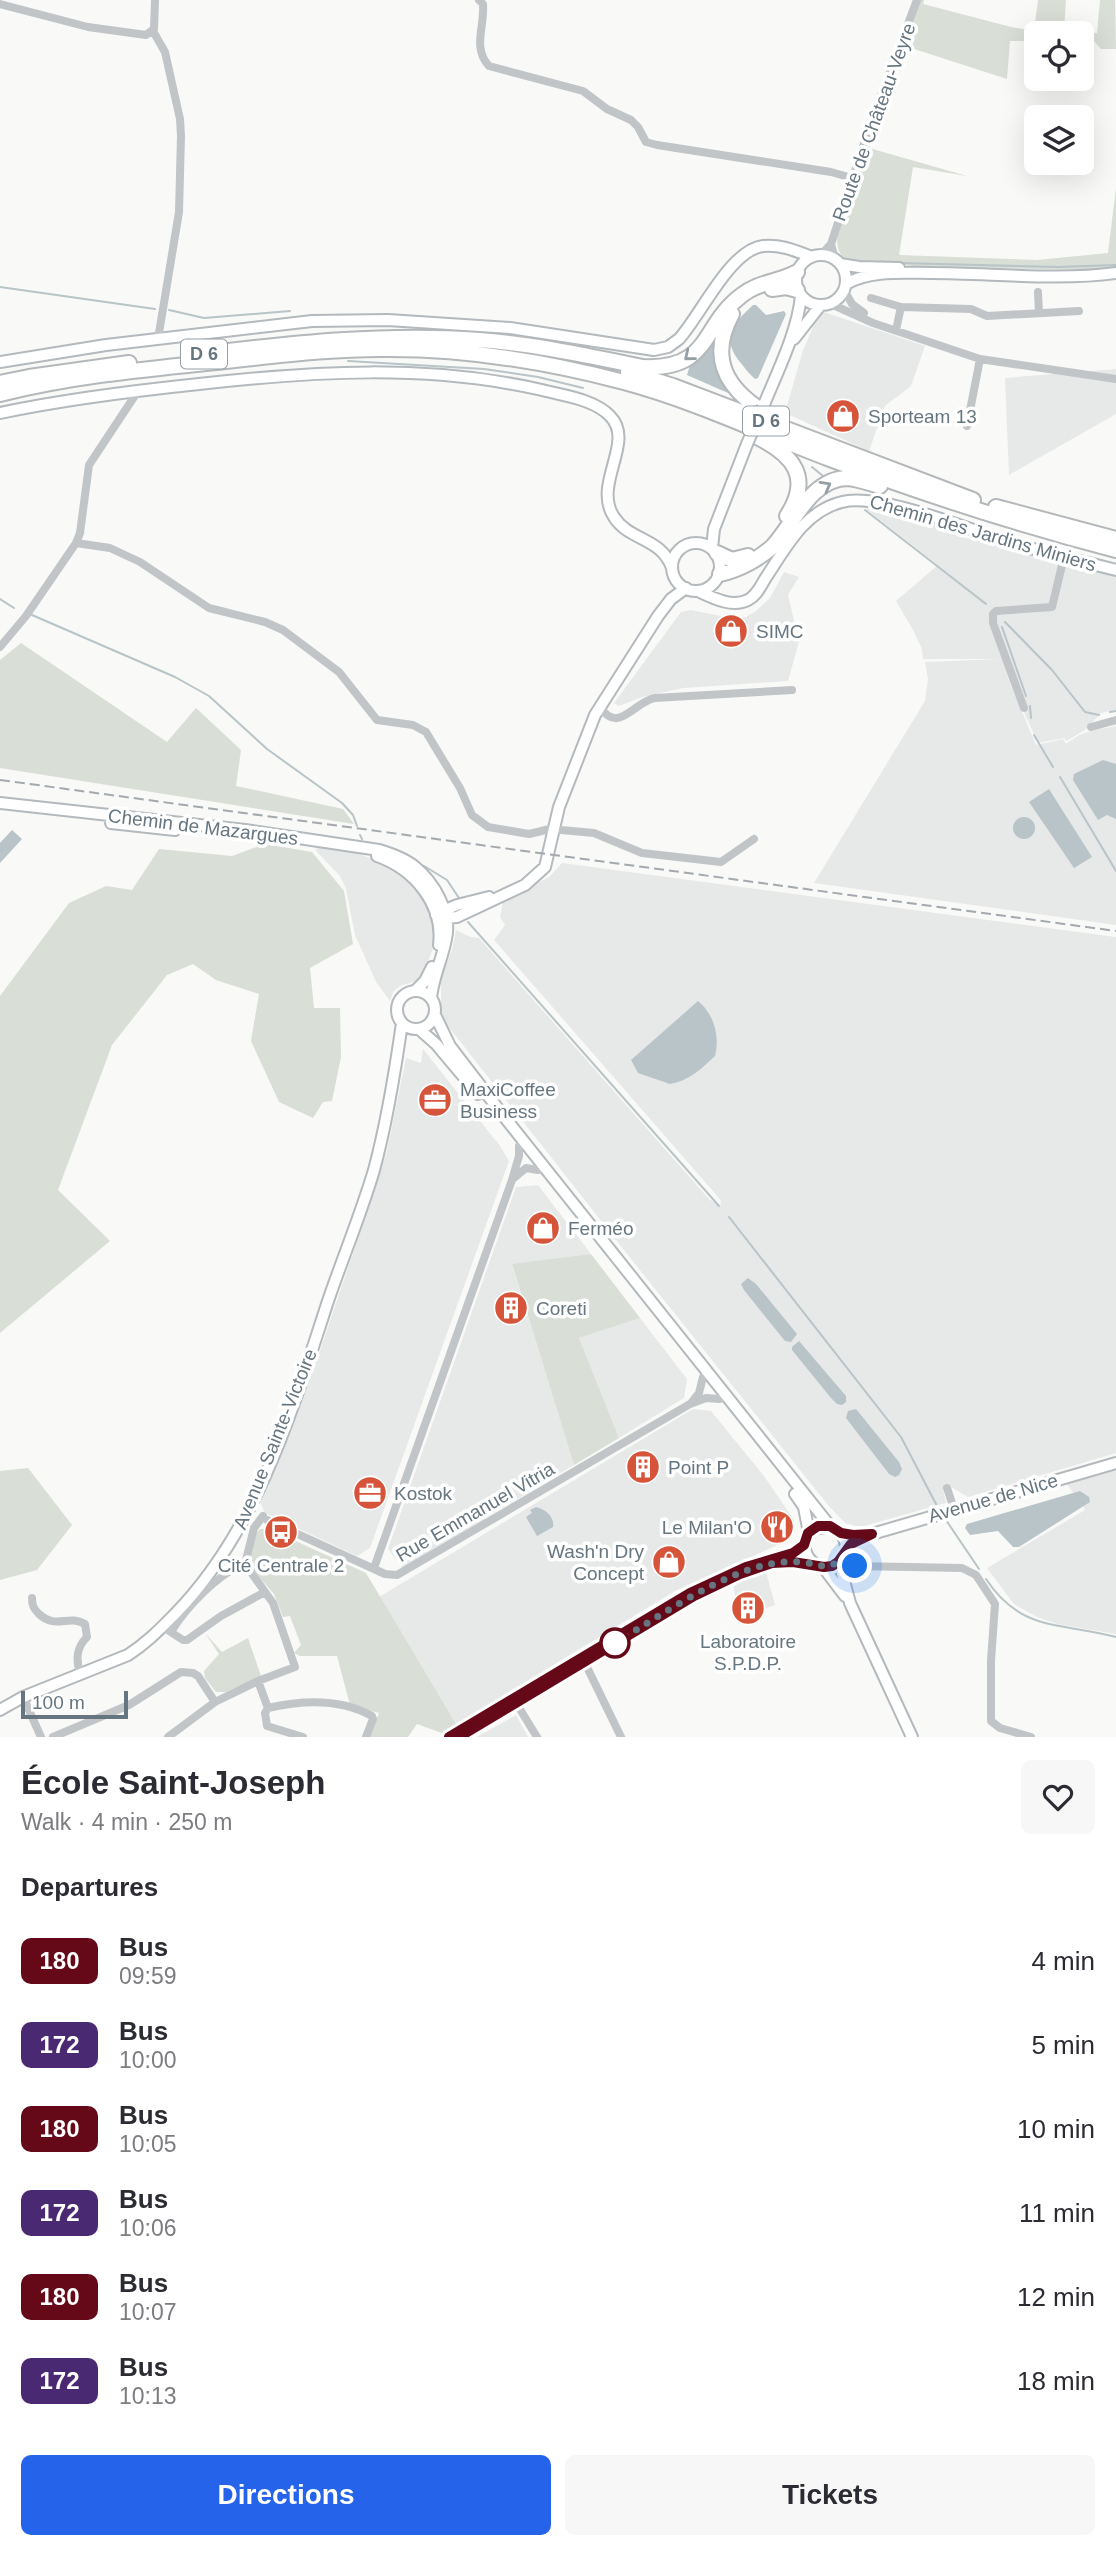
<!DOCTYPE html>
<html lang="en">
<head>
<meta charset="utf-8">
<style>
	body { margin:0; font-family:Arial,sans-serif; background:#f7f7f7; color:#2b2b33; height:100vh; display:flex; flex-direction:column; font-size:26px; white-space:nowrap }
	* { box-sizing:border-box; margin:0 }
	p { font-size:23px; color:#7c7c81 }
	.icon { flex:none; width:38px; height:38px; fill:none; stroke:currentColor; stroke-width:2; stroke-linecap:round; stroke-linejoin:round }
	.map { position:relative; height:1737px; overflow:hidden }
	.sheet { display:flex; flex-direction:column; background:#fff; flex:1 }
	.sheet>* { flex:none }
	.badge { padding:0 14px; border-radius:10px; font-size:24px; line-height:46px }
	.tools { position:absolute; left:1024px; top:21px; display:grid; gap:14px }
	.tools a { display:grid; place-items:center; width:70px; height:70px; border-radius:10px; background:#fff; box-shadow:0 7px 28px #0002; font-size:35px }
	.scale { position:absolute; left:21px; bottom:18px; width:107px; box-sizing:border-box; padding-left:7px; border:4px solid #667680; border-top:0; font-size:19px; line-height:24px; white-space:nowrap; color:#667680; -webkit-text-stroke:5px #fff; paint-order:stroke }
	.you { position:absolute; width:35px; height:35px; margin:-18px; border:5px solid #fff; border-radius:50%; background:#1a73e8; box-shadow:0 0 0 10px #1a73e833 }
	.map>.badge { position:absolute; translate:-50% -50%; box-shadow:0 0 0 4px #fff }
	h2 { padding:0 21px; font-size:26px; line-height:63px }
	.round { display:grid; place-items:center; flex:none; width:74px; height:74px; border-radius:10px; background:#f7f7f7 }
	.headline { display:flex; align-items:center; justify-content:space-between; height:119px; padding:0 21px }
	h1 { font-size:33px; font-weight:700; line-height:52px }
	.cta { display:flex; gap:14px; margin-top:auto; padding:14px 21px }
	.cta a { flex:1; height:80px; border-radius:10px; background:#2563eb; color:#fff; font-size:28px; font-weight:700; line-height:80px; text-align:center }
	.cta a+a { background:#f7f7f7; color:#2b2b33 }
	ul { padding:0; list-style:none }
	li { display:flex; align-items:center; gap:21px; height:84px; padding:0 21px }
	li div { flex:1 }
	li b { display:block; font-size:26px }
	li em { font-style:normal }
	li .badge { min-width:77px; font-weight:700; text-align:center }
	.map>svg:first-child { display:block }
</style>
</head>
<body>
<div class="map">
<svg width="1116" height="1737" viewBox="0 0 1116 1737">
	<rect width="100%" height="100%" fill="#f9f9f7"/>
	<!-- built -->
	<path fill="#e7e8e8" d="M824,312L925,346L911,386L885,406L869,451L785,413L803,350L814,325Z
		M1116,369V414L1009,475L1005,378Z
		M878,506L892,514L935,525L966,538L1116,575V710L1101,713L1085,730L1066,741L1064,738L1038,743L1005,671L1036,745L1063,739L1066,744L1079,735L1094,730L1116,726V925L814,883L925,701L928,679L925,662L1001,659H923L922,649L912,628L896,601L938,565L866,509Z
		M784,572L799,577L788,595L799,642L788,681L683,688L642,697L619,706L614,703L681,612L691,610L736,619L746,617L756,611L770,598Z
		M317,847L360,854L397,870L417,886L429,905L434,925V945L427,965L417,981L400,986L393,992L390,1001L376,982L355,935L346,889L340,876L316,851Z
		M562,863L1116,937V1453L968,1497L951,1487L943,1489L946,1503L864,1526H856L845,1523L828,1505L639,1269L444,1021L441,1014V975L452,950L456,930L471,937L479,938L709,1199L720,1206L721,1202L719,1198L494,940L505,925L500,917L503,900L549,877Z
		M423,1049L500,1146L509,1161L370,1548L357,1556L265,1513L259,1499L288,1436L315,1365L365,1218L387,1151L406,1058L421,1063Z
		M538,1185L591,1254L512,1265L574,1465L403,1568L388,1549L516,1187Z
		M640,1318L687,1379L684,1398L619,1438L579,1338Z
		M693,1409L711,1411L764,1476L794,1520L789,1540L675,1591L456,1724L379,1597Z
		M1116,1470V1634L1057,1624L1037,1617L1014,1604L987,1568L1085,1510L1067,1484Z
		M766,1572L775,1605L739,1618L733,1583Z
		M516,1715L528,1737H477Z"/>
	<!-- green -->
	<path fill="#d9ded6" d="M919,0H924L923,4L1011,27L1034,31L1038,0H1066L1064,30L1097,33L1100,0H1115L1116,49H1101L1094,41L1082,40V33H1036V41H1010L1007,79L908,47L893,84L890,81Z
		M886,103L869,148L967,176L913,167L899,255L1037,260L1108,253L1116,188V267L1095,270L920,267L890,263L850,262C837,255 836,245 838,231L881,104Z
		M21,643L167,742L196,708L241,750L236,786L343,809L354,824L0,768V660Z
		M265,844L312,852L344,891L353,944L310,968L314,1008H340L341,1057L332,1101L323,1102L313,1118L279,1102L251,1041L259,994L216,980L193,964L167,975L112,1045L58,1190L110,1241L0,1333V996L69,903L106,886L132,890L159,849L232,856Z
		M591,1254L640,1318L579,1338L619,1438L574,1465L512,1264Z
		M28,1468L72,1525L37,1570L0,1580V1471Z
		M260,1529H269L366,1573L456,1724L442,1733L417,1724L408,1737H370L379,1713L350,1705L337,1656H300L294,1653L301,1645L290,1616L283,1617L274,1594L249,1566C247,1555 252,1537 260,1529Z
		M205,1633L222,1652L248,1638L261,1676L226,1692H216L205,1678L204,1671L219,1654Z"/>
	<!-- water -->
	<path fill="#b8c4c7" d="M753,305H756L766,315L784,311L786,314L758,378L755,379C749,374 745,368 740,362C720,337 733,324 753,305Z
		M714,340L716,355L728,393L687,375L690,365Z
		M1103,760L1116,764V819L1107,815L1098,820L1073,780L1074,774Z
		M1049,789L1092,857L1074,868L1029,802Z
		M1013 828a11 11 0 1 1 22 0a11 11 0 1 1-22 0Z
		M12,830L22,839L0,863V843Z
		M698,1001C714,1014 720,1036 715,1056C700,1070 690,1080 670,1084L638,1073L631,1060Z
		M748,1278L756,1284L797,1334L791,1342L785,1341L744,1290L741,1284Z
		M799,1341L846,1396V1402L842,1405L837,1404L831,1398L792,1350V1347Z
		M856,1409L899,1462L902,1469L899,1475L895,1477L889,1474L846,1418L848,1411Z
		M1080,1491L1089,1497L1090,1502L1019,1547H1013L998,1531L970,1535L965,1528L967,1524Z
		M536,1507C545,1509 555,1517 553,1527L537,1536L526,1517L532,1513L530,1510Z"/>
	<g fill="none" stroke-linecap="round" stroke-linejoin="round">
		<!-- stream -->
		<path stroke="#b8c4c7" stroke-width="2" d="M899,263L1058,267L1116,265
			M0,287L155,309
			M169,310L204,318L290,311
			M348,361L484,369L538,377L583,388
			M812,467L823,476
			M865,510L986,604
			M0,599L14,608
			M32,615L175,677L209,696L267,749L342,803L353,815L357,826
			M1005,622L1052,670L1085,712L1099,715
			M1002,627L1026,696
			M1030,706L1031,718
			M1110,712L1116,711
			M1034,735L1053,767
			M1060,777L1116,871
			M360,835L362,839
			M424,866L447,880L459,898
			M468,922L719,1206
			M729,1217L901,1437L936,1504
			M946,1520L979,1569
			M986,1579C1022,1633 1061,1622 1116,1637"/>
		<!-- secondary casing -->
		<g stroke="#b3b9bd" stroke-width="14">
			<path id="secondary" d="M796 280a25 25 0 1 1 50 0a25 25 0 1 1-50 0Z
				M840,264L859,267L899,268
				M846,284C870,270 903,273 931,273C990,273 1059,281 1116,273
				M794,339L820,306
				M0,362L106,345L312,321L388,320L510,328L654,350L668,347L679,339C701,315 730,250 763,246C780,244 796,251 812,257
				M763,407C777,372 797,334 801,296
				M0,413C66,399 132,391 199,384C314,371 428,364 542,390C564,396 594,399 610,416C636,442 592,484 614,517C629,541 661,537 672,568
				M672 567a24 24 0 1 1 48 0a24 24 0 1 1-48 0Z
				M712,548L714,529L747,444
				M698,591C713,598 732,608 748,600C757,595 760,587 765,579C785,549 804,511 842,502C880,492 972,531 1012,543C1046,553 1081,561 1116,570
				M0,803L245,830L379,850C391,854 404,858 414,866C434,882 452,913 446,939C442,960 433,977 431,998
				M111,823L175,830
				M377,856C414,869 444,904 439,945
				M438,913L457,905L489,897
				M436,915L446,918L457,917L525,885L545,867L559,807L595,715L658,616L671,599L686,588
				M397 1010a19 19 0 1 1 38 0a19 19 0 1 1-38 0Z
				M415,991L425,981L432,967
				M435,1015L450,1046L506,1119L830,1526
				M419,1029L436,1044L478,1094
				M795,1494L804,1507L809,1533
				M845,1551L855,1541L872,1534L1116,1463
				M839,1562L850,1603L912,1737
				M823,1567L845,1596
				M0,1710L23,1697L128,1655C147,1643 160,1629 176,1613C258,1528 292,1411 328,1301C343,1257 361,1214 374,1170C387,1122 395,1072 402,1023
				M459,1737C504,1709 551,1682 597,1654C643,1626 688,1598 737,1575C751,1568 767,1563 783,1562C801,1560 826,1574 840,1560C852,1548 844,1532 830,1526L813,1529C800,1542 803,1557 818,1566"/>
		</g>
		<!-- highway casing -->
		<g stroke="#b4b8bb" stroke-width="18">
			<path id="highway" d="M772,289L786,287L797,290
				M732,314C707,360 728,391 769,415
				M202,354C294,343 386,333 479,340C534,344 589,356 643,367C712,370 700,326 742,295C758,282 779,282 797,272
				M628,372L673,386L973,500
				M0,383L29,377L129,363
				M0,394C67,377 137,370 206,363C267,357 328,348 390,349C469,349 548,362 624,382C695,401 761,433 830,459C924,494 1019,525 1116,550
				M757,437C794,455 812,478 787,516
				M996,507L1116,539
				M717,553L732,560L748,556
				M720,574C739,570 759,559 773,546C794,523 811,478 848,478C858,479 869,483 880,486"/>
		</g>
		<!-- street -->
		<path stroke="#c1c5c8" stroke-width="8" d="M479,0L483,4C485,26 472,48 489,66L583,91L607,109L631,120L638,127L646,142L657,145L831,172L852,178
			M0,4L88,27L146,35L154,29L155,0
			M153,31L165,52L180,119L181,136L179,212L158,339
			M831,244L871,122L917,0
			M821,255L831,244L835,259
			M844,290L852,304L864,313
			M1038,292L1039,313
			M871,298L901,307L971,309L987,316L1079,311
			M831,304L873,323L980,359L1116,379
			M896,330L901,307
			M967,426L980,359
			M76,543L110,548L140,562L209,608L265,622L283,630L339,672L377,720L413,725L426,732L460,788L472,815L488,827L529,834L550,829L594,833L642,853L721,862L754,839
			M0,647L26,616L76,543L80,533L89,465L138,391
			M600,707C619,735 633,702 655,698L792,690
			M1024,708L993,623V614L996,611L1052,607L1064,557
			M1091,727L1116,720
			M514,1178L526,1168L538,1170
			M692,1402L699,1393L703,1377
			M947,1488L954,1509
			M267,1520L385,1574L397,1575L690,1404L706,1398L720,1399
			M843,1557L847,1563L854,1566L962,1568L976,1575L995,1604L991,1661V1721L1000,1728L1031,1737
			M374,1568L512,1180L519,1156V1146
			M32,1598C32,1606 34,1609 39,1614C56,1630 68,1614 85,1624L87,1637C76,1648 76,1659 80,1674
			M163,1627L183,1640H187L221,1616L265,1592
			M171,1632C185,1609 218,1573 245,1564
			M584,1661L621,1737
			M258,1681L268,1708L265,1713L267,1726L303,1737
			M23,1697L41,1737
			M513,1698L537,1737
			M268,1708C302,1700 340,1698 372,1716L373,1719L366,1737
			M53,1737L129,1705L181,1672L193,1673L198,1676L215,1702
			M168,1737L215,1702L258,1681L295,1667L273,1603L245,1564L254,1528L263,1516"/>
		<!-- secondary -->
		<use href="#secondary" stroke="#fff" stroke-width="10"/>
		<!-- highway -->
		<use href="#highway" stroke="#fff" stroke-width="14"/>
		<!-- rail -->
		<path stroke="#a3a9ae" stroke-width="2" stroke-dasharray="10 5" stroke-linecap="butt" d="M0,780L1116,931"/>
		<!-- secondary-bridge casing -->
		<g stroke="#b3b9bd" stroke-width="14" stroke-linecap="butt">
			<path id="secondary-bridge" d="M747,444L763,407"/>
		</g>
		<!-- secondary-bridge -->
		<use href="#secondary-bridge" stroke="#fff" stroke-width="10"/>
	</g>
	<!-- one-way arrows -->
	<defs><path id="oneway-chevron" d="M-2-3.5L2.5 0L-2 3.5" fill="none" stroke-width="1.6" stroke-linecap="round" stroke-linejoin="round" transform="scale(1.75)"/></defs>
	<g stroke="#949fa6">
		<use href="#oneway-chevron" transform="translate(689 356) rotate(141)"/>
		<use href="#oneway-chevron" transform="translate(826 486) rotate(-29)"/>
	</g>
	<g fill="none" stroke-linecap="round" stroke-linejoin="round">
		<!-- line casing -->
		<g stroke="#fff" stroke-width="16">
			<path id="line" d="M449,1737L690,1593L746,1567L793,1553L804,1545L808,1533L818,1526H830L841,1533L853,1535L872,1534L851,1544L838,1562L832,1566L824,1567L793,1562L772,1563L740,1574L694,1596L459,1737"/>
		</g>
		<!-- line -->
		<use href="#line" stroke="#650918" stroke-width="10"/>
		<!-- walk -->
		<path stroke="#667680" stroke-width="7" stroke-dasharray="0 12.6" d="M615,1643C660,1616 719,1574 770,1564C781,1562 792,1561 803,1562C819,1565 830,1571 843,1557L847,1563L855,1566"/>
	</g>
	<!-- icons -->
	<defs>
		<g id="shop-disc" transform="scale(1.75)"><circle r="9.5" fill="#d6543a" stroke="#fff"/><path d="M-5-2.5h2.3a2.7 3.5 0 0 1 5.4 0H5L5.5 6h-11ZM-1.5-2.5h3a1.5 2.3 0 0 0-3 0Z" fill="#fff"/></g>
		<g id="office-disc" transform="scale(1.75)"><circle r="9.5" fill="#d6543a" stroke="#fff"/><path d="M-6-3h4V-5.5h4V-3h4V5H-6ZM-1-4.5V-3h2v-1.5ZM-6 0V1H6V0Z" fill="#fff"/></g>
		<g id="building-disc" transform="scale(1.75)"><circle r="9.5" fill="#d6543a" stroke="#fff"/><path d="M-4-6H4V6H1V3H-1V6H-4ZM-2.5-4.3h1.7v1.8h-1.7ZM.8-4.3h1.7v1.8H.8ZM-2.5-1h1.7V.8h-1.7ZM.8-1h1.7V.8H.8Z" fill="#fff"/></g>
		<g id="restaurant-disc" transform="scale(1.75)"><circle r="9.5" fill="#d6543a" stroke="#fff"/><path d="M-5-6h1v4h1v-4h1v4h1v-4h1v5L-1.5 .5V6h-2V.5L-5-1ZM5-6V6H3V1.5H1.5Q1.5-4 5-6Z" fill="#fff"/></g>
		<g id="bus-disc" transform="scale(1.75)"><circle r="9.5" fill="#d6543a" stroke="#fff"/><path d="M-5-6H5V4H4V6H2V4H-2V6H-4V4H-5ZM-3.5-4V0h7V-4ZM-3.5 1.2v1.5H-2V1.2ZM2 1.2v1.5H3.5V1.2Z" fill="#fff"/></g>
	</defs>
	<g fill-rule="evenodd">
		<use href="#shop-disc" x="843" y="416"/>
		<use href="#shop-disc" x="731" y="631"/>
		<use href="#office-disc" x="435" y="1100"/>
		<use href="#shop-disc" x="543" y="1228"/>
		<use href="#building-disc" x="511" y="1308"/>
		<use href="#building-disc" x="643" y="1467"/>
		<use href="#office-disc" x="370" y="1493"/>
		<use href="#restaurant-disc" x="777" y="1527"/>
		<use href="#bus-disc" x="281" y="1532"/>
		<use href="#shop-disc" x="669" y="1562"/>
		<use href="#building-disc" x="748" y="1608"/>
	</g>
	<!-- markers -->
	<circle fill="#fff" stroke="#650918" stroke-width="3.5" cx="615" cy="1643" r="14"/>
	<g text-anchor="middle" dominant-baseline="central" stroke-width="7" stroke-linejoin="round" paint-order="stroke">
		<!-- shield labels -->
		<g fill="#fff" stroke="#949fa6" stroke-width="2">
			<rect x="181" y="339.5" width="46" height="29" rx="5"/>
			<rect x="743" y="406.5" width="46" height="29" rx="5"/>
		</g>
		<g font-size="18" font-weight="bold" fill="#667680">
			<text x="204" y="354">D 6</text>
			<text x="766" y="421">D 6</text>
		</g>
		<!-- street labels -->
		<g font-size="19" fill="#667680" stroke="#fff">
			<text transform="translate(874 122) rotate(-70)">Route de Château-Veyre</text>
			<text transform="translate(983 533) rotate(16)">Chemin des Jardins Miniers</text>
			<text transform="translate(203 827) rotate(7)">Chemin de Mazargues</text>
			<text transform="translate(275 1439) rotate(-68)">Avenue Sainte-Victoire</text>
			<text transform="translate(993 1498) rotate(-16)">Avenue de Nice</text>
			<text transform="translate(475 1512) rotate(-30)">Rue Emmanuel Vitria</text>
		</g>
		<!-- poi labels -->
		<g font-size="19" fill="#667680" stroke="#fff" text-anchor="start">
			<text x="868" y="416">Sporteam 13</text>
			<text x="756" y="631">SIMC</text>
			<text x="460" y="1089">MaxiCoffee<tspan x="460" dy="22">Business</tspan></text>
			<text x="568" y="1228">Ferméo</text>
			<text x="536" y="1308">Coreti</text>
			<text x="668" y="1467">Point P</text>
			<text x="394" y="1493">Kostok</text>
			<text x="752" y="1527" text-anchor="end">Le Milan'O</text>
			<text x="644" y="1551" text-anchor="end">Wash'n Dry<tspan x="644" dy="22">Concept</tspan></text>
			<text x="281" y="1565" text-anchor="middle">Cité Centrale 2</text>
			<text x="748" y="1641" text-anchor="middle">Laboratoire<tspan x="748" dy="22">S.P.D.P.</tspan></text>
		</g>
	</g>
</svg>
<div class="tools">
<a><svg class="icon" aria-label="locate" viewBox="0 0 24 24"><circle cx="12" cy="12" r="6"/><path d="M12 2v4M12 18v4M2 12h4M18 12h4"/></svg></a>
<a><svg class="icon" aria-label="layers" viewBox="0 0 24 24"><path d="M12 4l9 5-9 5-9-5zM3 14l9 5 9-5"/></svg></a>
</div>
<div class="scale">100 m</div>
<div class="you" style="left:855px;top:1566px"></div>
</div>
<section class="sheet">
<div class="headline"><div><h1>École Saint-Joseph</h1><p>Walk · 4 min · 250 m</p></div><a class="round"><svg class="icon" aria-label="heart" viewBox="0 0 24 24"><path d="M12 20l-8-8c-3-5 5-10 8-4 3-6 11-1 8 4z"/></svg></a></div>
<h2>Departures</h2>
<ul>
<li><span class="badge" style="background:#650918;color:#fff">180</span><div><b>Bus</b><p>09:59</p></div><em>4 min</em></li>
<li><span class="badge" style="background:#4a2973;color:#fff">172</span><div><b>Bus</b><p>10:00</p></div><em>5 min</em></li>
<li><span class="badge" style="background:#650918;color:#fff">180</span><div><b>Bus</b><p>10:05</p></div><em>10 min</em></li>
<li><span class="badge" style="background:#4a2973;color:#fff">172</span><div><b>Bus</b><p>10:06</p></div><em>11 min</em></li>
<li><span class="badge" style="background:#650918;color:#fff">180</span><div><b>Bus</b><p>10:07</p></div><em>12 min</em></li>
<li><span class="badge" style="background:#4a2973;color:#fff">172</span><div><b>Bus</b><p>10:13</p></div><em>18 min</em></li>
</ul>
<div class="cta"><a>Directions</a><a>Tickets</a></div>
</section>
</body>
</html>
